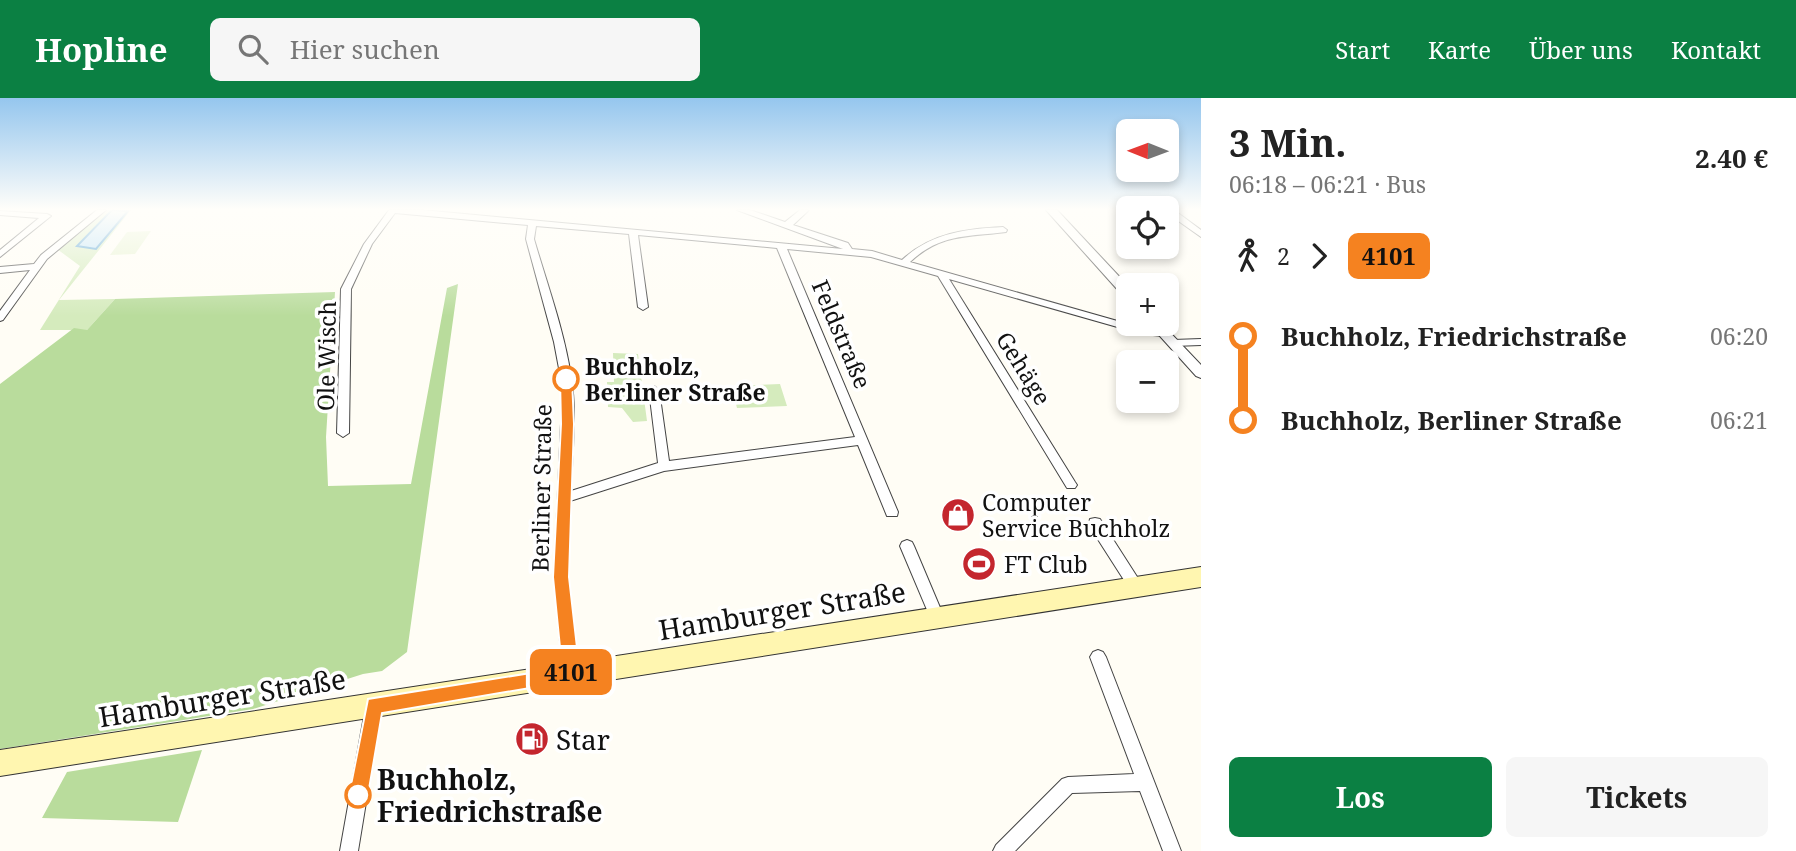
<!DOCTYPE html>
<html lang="de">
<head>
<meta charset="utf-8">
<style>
	body { margin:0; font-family:"Noto Serif",serif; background:#f6f6f6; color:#222; height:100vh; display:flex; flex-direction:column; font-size:26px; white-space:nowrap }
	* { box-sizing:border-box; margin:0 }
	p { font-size:23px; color:#767676 }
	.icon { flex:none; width:38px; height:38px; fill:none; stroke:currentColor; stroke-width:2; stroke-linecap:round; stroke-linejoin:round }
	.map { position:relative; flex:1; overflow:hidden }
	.panel { display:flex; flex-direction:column; background:#fff; width:595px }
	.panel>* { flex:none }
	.badge { padding:0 14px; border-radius:10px; font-size:24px; line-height:46px }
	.needle { width:46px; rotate:271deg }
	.controls { position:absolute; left:1116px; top:21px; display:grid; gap:14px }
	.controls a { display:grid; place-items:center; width:63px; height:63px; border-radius:10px; background:#fff; box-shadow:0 4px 10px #0003; font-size:35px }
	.map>.badge { position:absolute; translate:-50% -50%; box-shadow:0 0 0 4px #fff }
	.legs { display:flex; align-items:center; gap:10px; height:77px; padding:0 28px; font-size:23px }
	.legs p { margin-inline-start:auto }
	.overview { display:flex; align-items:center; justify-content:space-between; height:119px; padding:0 28px }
	h1 { font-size:38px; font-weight:700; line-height:52px }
	.cta { display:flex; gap:14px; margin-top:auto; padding:14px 28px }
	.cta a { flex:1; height:80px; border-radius:10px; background:#0b8043; color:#fff; font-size:28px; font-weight:700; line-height:80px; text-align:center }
	.cta a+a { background:#f6f6f6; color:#222 }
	ul { padding:0 28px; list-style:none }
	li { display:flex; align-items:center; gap:24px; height:84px; font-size:26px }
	li i { display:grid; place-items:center; width:10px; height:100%; margin:0 9px; background:currentColor }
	li i::after { content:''; width:18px; height:18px; margin:-9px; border:5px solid; border-radius:50%; background:#fff }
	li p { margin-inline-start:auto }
	li:first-child i { background:linear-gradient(#0000 50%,currentColor 0) }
	li:last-child i { background:linear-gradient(currentColor 50%,#0000 0) }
	header { display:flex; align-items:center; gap:42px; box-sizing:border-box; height:98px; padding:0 35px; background:#0b8043; color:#fff }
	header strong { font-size:33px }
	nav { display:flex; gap:38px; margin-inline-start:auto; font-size:24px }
	.search { width:490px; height:63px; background:#f6f6f6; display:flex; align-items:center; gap:18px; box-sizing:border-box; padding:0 24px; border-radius:10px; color:#767676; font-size:26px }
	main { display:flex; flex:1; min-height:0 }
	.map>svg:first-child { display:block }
</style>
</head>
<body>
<header>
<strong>Hopline</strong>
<div class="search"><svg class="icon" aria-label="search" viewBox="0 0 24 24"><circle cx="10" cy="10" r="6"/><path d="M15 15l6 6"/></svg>Hier suchen</div>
<nav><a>Start</a><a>Karte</a><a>Über uns</a><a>Kontakt</a></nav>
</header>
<main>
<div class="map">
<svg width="1201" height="753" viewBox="0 0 1201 753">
	<rect width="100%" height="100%" fill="#fffdf5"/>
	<!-- green -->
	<path fill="#d5ebbd" d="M107,112H131L59,202L115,201L87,232H40L80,168L57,151Z
		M613,255L638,256L647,323L633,324L622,310L608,309L607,284H614Z
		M780,286L787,308L737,310L731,288Z"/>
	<!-- forest -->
	<path fill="#b9dc9c" d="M458,186L407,554L382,573L363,576L253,611L0,651V286L74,230L87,232L115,201L335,194L326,339L328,388L411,386L447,190Z
		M202,652L178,724L42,720L67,674Z"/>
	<!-- pitch -->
	<path fill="#e6f2cf" d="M151,133L135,156L110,157L127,134Z"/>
	<!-- water -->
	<path fill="#b9e0f7" stroke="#3f96cf" stroke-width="2" d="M112,112L128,113L96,151L77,148Z"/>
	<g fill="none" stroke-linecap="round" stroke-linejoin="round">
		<!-- minor casing -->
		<g stroke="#444" stroke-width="2">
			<path id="minor" d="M97,112H106L47,161L3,222L0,223V213L30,172L0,175V169L34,166L41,157Z
				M389,112H422L843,151L737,112H750L785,124L800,112H809L793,127L848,145L852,151L872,153L902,162C931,135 965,131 1003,129L1007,132L1006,134C968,139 941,135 910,164L1142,230L1164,232L1169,235L1164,238L1142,236L949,181L1075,384L1077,387L1075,390H1067L938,178L871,159L787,151L898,414L897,418H887L858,347L664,373L570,403L568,479L579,576L576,581L571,583L566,581L563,576L554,479L561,326V281L554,244L526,141L528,127L395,115L372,146L351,191L349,335L343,339L337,335L341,191L364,146ZM536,128L629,136L638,209L643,212L648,209L638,137L777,150L855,339L669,363L659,292L654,288L649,292L658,365L571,393C572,356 577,315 571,278C564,232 547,186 534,141Z
				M1167,112H1174L1201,132V139L1167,115Z
				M0,113L47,116L51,118L0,159V152L39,120L0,117Z
				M1201,241V247L1173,248L1168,245L1173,242Z
				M1095,420L1100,421L1141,485L1143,489L1141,493L1136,495L1131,493L1090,429L1089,425L1090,421Z
				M907,442L912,444L914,448L944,519L942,524L937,526L932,524L930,519L900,448L902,444Z
				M1098,552L1103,554L1106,559L1181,753H1163L1140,693L1072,695L1015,753H993L996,747L1062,681L1068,679L1134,676L1090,559L1093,554Z
				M374,599L380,601L382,607L358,753H340L366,607L368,601Z"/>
		</g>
		<!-- tertiary casing -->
		<g stroke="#444" stroke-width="2">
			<path id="tertiary" d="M1046,112H1057L1129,189V201L1125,200Z
				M1149,226H1162L1201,267V280L1196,278Z"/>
		</g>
		<!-- secondary casing -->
		<g stroke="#333" stroke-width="2">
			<path id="secondary" d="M1201,469V489L0,678V652Z"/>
		</g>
		<!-- minor -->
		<use href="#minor" fill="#fff" fill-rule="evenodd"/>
		<!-- tertiary -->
		<use href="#tertiary" fill="#fff" fill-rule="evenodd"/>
		<!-- secondary -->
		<use href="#secondary" fill="#fff6b0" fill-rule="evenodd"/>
	</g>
	<!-- sky -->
	<linearGradient id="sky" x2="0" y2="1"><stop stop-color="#95c6ee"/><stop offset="0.51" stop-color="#fffefa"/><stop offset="1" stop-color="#fffefa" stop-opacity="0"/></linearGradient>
	<rect width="1201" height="218" fill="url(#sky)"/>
	<!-- line-1 -->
	<path fill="#f58220" stroke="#fff" stroke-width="2" d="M566,277L572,281L574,326L569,479L580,576L577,582L382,615L368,697L365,704L358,707L352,704L349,697L368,601L562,570L553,479L561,326L560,281Z"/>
	<!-- icons -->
	<defs>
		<g id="shop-disc" transform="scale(1.75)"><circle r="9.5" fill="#c4262e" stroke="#fff"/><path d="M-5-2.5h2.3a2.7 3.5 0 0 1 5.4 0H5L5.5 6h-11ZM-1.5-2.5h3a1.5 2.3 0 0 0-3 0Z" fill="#fff"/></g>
		<g id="stadium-disc" transform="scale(1.75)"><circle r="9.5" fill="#c4262e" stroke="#fff"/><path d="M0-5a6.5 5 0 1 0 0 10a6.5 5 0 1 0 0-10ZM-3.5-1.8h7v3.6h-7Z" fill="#fff"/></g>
		<g id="fuel-disc" transform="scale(1.75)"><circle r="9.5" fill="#c4262e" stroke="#fff"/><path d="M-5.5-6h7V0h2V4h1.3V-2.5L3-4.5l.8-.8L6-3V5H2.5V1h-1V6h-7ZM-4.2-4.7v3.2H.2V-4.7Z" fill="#fff"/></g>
	</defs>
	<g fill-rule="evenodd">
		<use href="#shop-disc" x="958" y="417"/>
		<use href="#stadium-disc" x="979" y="466"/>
		<use href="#fuel-disc" x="532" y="641"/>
	</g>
	<!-- markers -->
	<g fill="#fff" stroke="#f58220" stroke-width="3.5">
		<circle cx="566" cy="281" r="12"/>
		<circle cx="358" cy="697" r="12"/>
	</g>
	<g text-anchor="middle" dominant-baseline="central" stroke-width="7" stroke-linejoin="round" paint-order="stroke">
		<!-- street labels -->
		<g font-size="23" fill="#111" stroke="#fff">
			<text transform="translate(842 236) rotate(67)">Feldstraße</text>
			<text transform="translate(326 258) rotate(-89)">Ole Wisch</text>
			<text transform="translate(1024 270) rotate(58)">Gehäge</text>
			<text transform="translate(541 390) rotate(-89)">Berliner Straße</text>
		</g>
		<!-- stop labels -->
		<g font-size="23" font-weight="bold" fill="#111" stroke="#fff" text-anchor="start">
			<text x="585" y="268">Buchholz,<tspan x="585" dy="26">Berliner Straße</tspan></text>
		</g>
		<!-- poi labels -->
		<g font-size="23" fill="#111" stroke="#fff" text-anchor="start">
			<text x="982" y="404">Computer<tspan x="982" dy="26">Service Buchholz</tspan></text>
			<text x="1004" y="466">FT Club</text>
		</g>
		<!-- near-street labels -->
		<g font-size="28" fill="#111" stroke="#fff">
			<text transform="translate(782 512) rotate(-9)">Hamburger Straße</text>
			<text transform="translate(222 599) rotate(-9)">Hamburger Straße</text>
		</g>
		<!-- near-poi labels -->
		<g font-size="28" fill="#111" stroke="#fff" text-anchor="start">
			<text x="556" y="641">Star</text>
		</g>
		<!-- near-stop labels -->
		<g font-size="28" font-weight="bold" fill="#111" stroke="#fff" text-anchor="start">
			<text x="377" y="681">Buchholz,<tspan x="377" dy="32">Friedrichstraße</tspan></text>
		</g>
	</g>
</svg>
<div class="controls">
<a><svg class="needle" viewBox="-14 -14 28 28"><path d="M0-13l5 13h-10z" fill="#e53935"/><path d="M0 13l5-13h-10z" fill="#767676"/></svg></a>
<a><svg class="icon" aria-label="locate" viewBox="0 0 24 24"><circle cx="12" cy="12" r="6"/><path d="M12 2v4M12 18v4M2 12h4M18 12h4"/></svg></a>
<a>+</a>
<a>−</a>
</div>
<b class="badge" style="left:571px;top:574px;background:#f58220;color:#111">4101</b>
</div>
<section class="panel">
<div class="overview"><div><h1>3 Min.</h1><p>06:18 – 06:21 · Bus</p></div><b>2.40 €</b></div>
<div class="legs"><svg class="icon" aria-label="walk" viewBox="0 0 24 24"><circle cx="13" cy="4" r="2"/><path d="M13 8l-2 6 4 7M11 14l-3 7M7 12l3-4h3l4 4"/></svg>2<svg class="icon" aria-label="forward" viewBox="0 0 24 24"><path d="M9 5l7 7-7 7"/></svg><b class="badge" style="background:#f58220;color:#111">4101</b></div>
<ul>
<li><i style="color:#f58220"></i><b>Buchholz, Friedrichstraße</b><p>06:20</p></li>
<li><i style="color:#f58220"></i><b>Buchholz, Berliner Straße</b><p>06:21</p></li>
</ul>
<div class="cta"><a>Los</a><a>Tickets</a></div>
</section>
</main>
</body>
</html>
